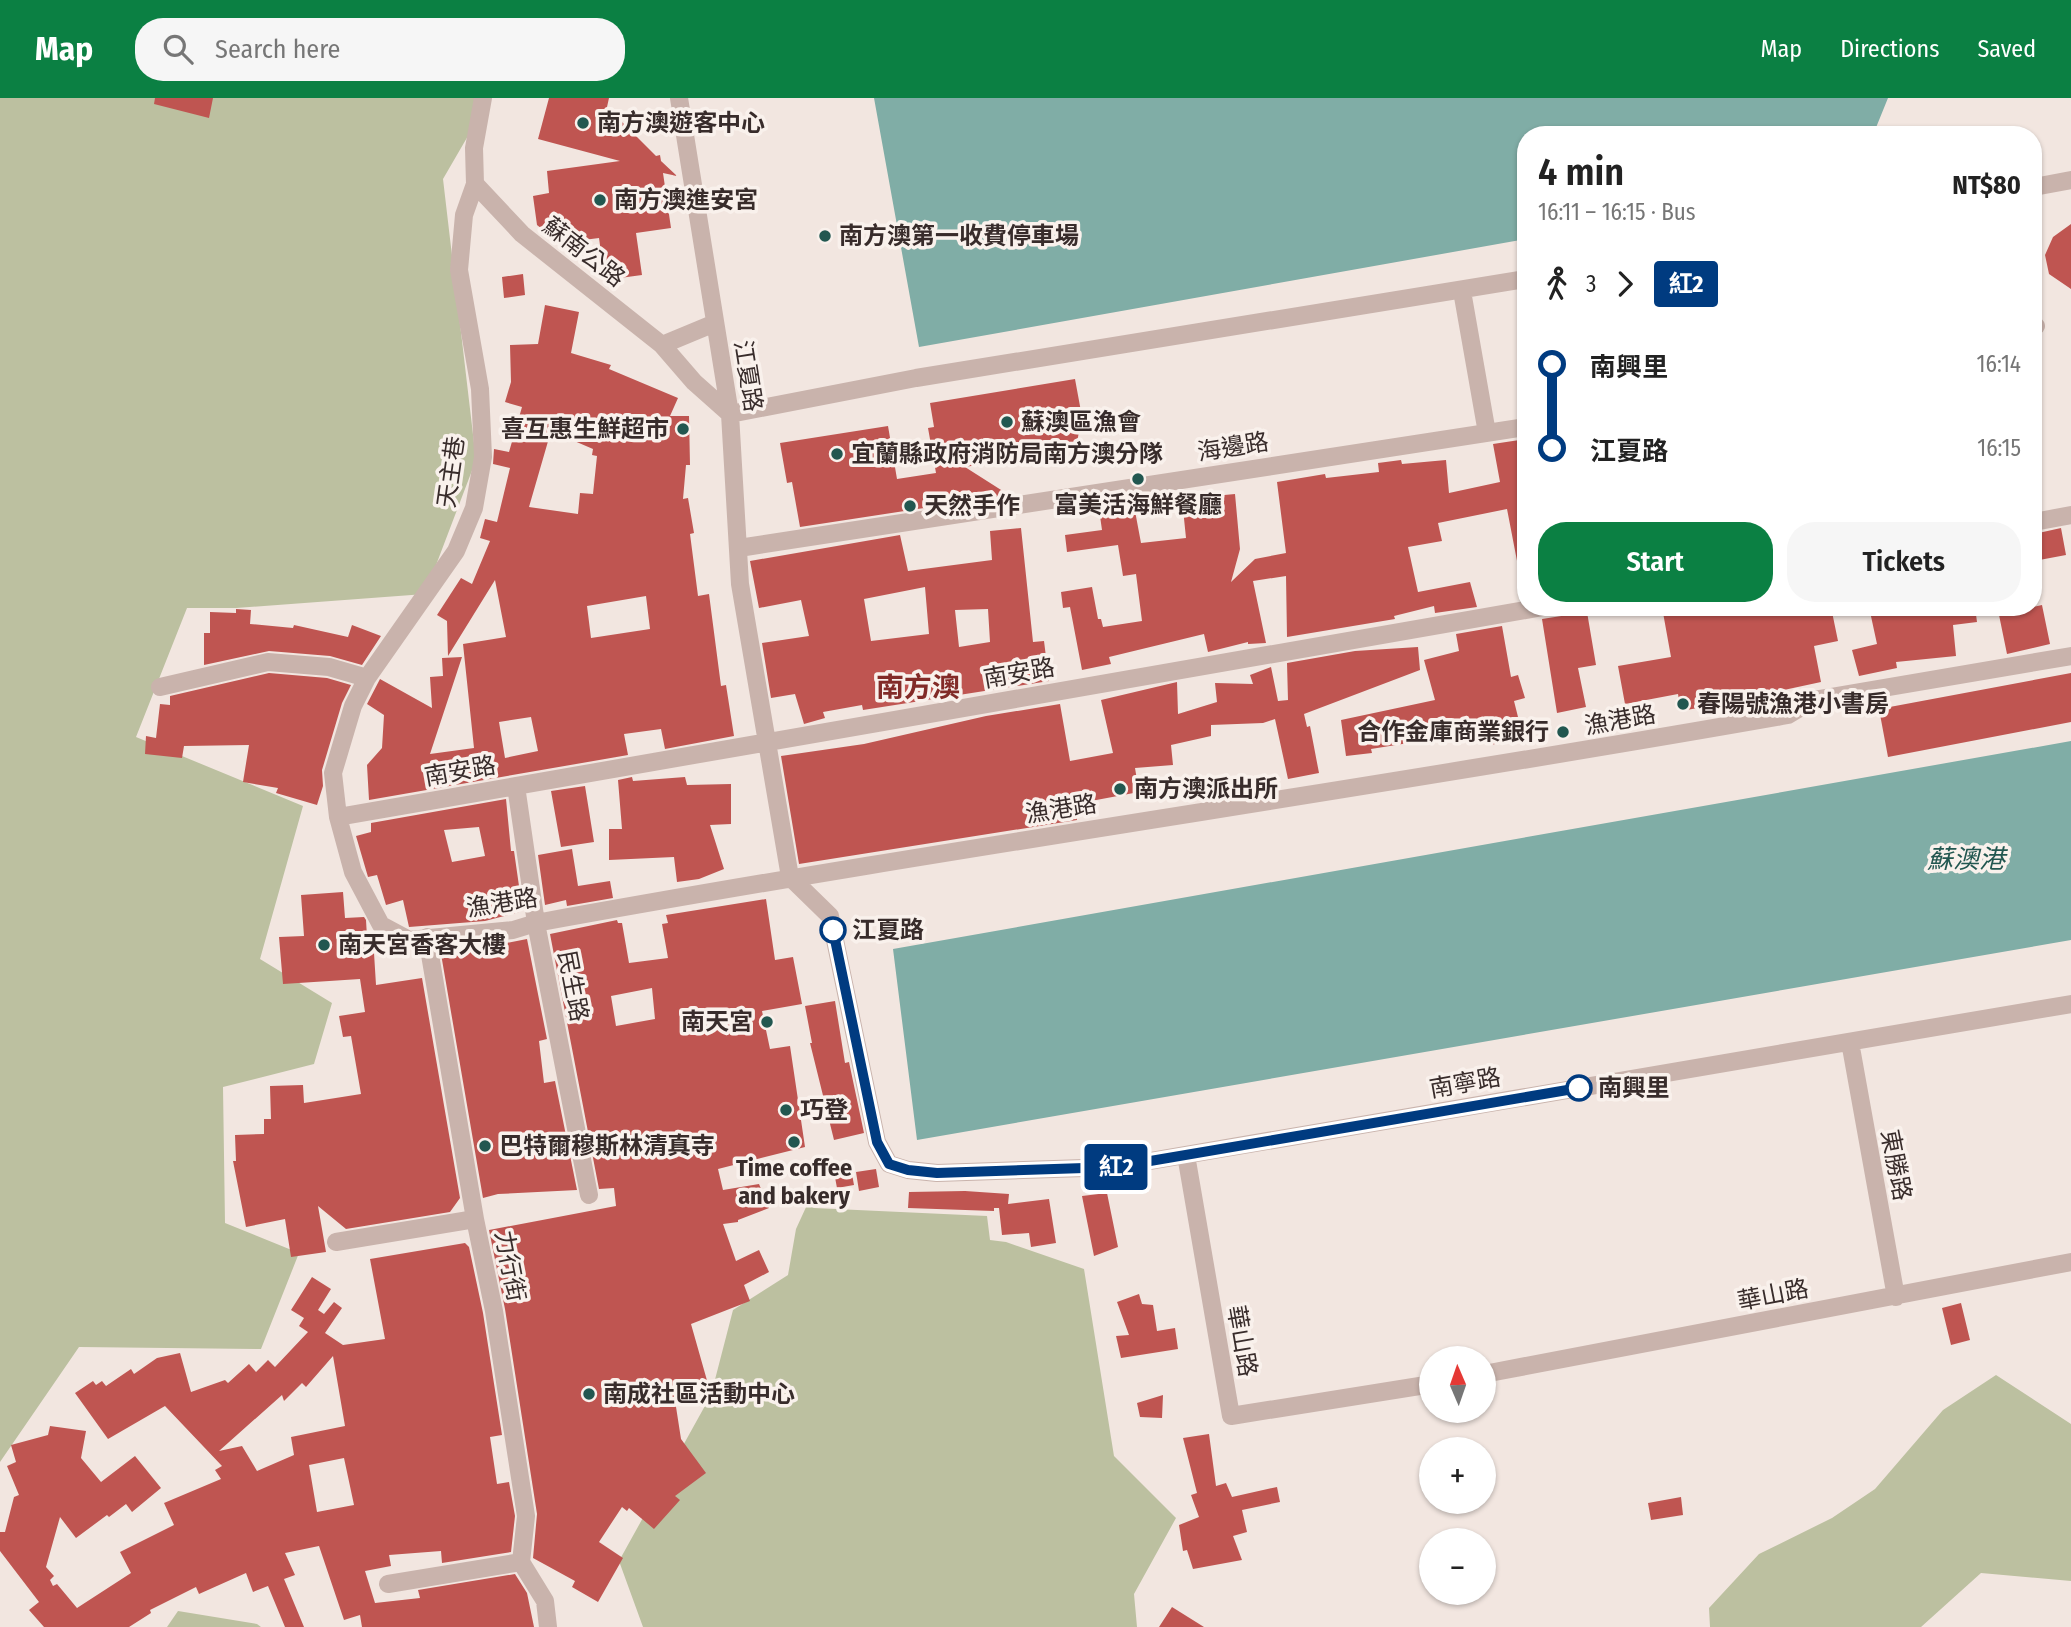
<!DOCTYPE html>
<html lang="en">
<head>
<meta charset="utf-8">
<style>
	body { margin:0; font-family:"Fira Sans Condensed","Noto Sans TC",sans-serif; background:#f6f6f6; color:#222; height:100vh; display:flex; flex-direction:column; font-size:26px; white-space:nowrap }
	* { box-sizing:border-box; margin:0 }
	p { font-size:23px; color:#767676 }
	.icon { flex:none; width:38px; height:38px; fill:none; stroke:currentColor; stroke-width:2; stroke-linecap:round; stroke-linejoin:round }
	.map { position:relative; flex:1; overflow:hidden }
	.details { position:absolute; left:1517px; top:28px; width:525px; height:490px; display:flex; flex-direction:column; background:#fff; border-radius:28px; box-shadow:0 2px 5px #0004 }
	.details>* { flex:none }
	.badge { padding:0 14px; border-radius:5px; font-size:24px; line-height:46px }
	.needle { width:46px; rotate:358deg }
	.buttons { position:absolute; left:1419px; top:1248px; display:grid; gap:14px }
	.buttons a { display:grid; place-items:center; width:77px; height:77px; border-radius:50%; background:#fff; box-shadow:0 2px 5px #0004; font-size:35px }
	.map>.badge { position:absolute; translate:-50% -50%; box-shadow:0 0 0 4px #fff }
	.legs { display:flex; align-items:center; gap:10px; height:77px; padding:0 21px; font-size:23px }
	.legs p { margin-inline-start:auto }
	.overview { display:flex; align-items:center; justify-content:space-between; height:119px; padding:0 21px }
	h1 { font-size:38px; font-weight:600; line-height:52px }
	.button { display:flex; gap:14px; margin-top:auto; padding:14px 21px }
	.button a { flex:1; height:80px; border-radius:28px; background:#0b8043; color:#fff; font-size:28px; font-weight:600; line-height:80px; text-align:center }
	.button a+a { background:#f6f6f6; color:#222 }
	ul { padding:0 21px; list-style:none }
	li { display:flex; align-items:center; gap:24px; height:84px; font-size:26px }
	li i { display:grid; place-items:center; width:10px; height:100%; margin:0 9px; background:currentColor }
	li i::after { content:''; width:18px; height:18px; margin:-9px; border:5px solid; border-radius:50%; background:#fff }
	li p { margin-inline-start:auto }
	li:first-child i { background:linear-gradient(#0000 50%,currentColor 0) }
	li:last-child i { background:linear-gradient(currentColor 50%,#0000 0) }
	header { display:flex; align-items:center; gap:42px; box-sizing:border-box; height:98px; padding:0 35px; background:#0b8043; color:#fff }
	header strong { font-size:33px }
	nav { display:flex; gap:38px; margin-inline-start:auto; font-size:24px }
	.search { width:490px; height:63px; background:#f6f6f6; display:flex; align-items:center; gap:18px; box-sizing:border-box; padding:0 24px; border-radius:28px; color:#767676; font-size:26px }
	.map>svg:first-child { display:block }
</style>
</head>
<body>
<header>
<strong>Map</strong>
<div class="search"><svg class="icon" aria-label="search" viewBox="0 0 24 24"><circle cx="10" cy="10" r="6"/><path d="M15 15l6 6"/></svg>Search here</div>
<nav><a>Map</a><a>Directions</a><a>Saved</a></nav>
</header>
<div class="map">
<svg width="2071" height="1529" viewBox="0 0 2071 1529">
	<rect width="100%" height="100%" fill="#f2e6e0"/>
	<!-- green -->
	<path fill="#bcc0a0" d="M0,0H490L443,81L476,362L425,496L236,510H187L136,639L303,708L260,861L332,905L314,966L223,989L225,1125L299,1155L261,1251L79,1249L0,1364Z
		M807,1107L814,1110L987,1118L990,1142L1006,1144L1084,1171L1114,1358L1176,1420L1134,1496L1137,1529H643L619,1463L711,1297L733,1212L788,1177L796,1131Z
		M1996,1277L2071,1326V1483L1981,1475L1921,1529H1710L1709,1510L1759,1456L1832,1420L1875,1391L1943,1312Z
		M178,1513L257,1526L261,1529H167Z"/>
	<!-- water -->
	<path fill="#80ada6" d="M874,0H1888L1873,37H1526V141L919,249Z
		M2071,643V842L917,1042L893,851Z"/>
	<!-- building -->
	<path fill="#bf5551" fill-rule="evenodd" d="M155,0H213L209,20L154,6Z
		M549,0H609L607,9L656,58L660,57L661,63L677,78L663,75L671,130L636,135L642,177L605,182L599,140L560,145L537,127L533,98L549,95L547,73L620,63L538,41Z
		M2071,126V191L2049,176L2045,157L2053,139Z
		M523,176L525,197L504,200L502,179Z
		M545,207L579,214L571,255L611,267L609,271L678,300L670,318H689L690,367H686L683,401L688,400L694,435L690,436L698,498L709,496L721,588L726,587L734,638L665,651L661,631L624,636L628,657L369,702L367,667L382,650L384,617L367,606L380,581L432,610L430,579L443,578L442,560L462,559L430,656L474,650L463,546L506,539L495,482L448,558L447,523L437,517L461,480L472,486L490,443L480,440L485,421L497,424L510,370L493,366L494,351L509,354L522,309L505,304L511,284L510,247L538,246ZM551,333L593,351L592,357L597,358L593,396L580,395L578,416L529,409ZM646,498L650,531L591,540L587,508ZM531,619L538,653L505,660L499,624Z
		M1075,281L1082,319L1077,344L1064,352L965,369L1009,397L800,429L792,384L787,385L780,345L888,328L897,381L936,375L928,330L934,329L930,305Z
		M1526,341V467L1518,468L1507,411L1438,425L1442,443L1408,449L1418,494L1470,484L1477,509L1435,515L1434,508L1394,518L1395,521L1287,539L1286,478L1253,483L1266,545L1248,546V544L1208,554L1204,536L1109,559L1111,566L1082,572L1070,509L1063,510L1061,494L1092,489L1098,521H1101L1103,529L1142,523L1136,476L1123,478L1118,447L1067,454L1065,437L1102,432L1100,418L1135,413L1141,445L1186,440L1182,401L1235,396L1240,451L1231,484L1255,461L1286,455L1277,384L1325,376L1326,380L1379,374L1378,365L1401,362L1402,366L1446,362L1449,395L1500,384L1493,346Z
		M1021,430L1033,544L1044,543L1049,583L863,612L862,607L823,614L825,620L804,626L795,596L771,600L762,545L809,538L801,502L759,510L750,463L900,437L908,473L992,462L990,433ZM925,489L929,536L871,543L864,501ZM988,511L990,544L959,549L955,512Z
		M2061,430L2066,457L2034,463V436Z
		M2042,507L2050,546L2007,556L1999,517Z
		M1662,509H1831L1838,543L1814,548L1821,584L1765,596V598L1681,613L1678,596L1625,606L1618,568L1671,559Z
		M1869,509H1975L1977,524L1953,527L1956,558L1896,564L1897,570L1859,578L1852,552L1877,546Z
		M236,511L251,512L250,526L293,530L294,527L348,539L352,527L381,538L362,567L330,558L269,553L204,567V535H210V514L236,515Z
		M1587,514L1596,567L1578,570L1586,609L1557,615L1542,521Z
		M1502,528L1511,579L1518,577L1525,600L1514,603L1523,639L1491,647L1488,633L1422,647L1421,643L1371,651L1372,655L1346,658L1341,622L1435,602L1424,562L1459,553L1456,536Z
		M1418,549L1420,572L1304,616L1307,629L1310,628L1319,675L1288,681L1275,621L1263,625L1211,627V638L1171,647L1173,667L1135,670L1139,694L1075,706L1077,722L799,766L781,658L864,646L986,618L1060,606L1070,663L1113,655L1101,602L1177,584L1178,616L1217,604L1215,585L1253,586L1250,577L1271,569L1278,603L1288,602L1287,565L1355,553Z
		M269,575L327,580L351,587L342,605L322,672L323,688L317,707L276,695L278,690L243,684L249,647L184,648L182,660L145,656L146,638L156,640L160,606L170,607V598Z
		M2071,575V624L1888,659L1879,611Z
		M632,679L633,683L685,679L687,687L731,686V726L710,727L724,771L699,781L677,784L674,759L609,762V731H622L618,682Z
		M585,688L594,744L561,749L551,693Z
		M506,701L511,753H514L522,809L519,814L485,823L409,829L403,802L386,807L377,777L368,779L356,738L371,734V725ZM479,729L485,758L452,764L444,732Z
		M572,751L578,788L610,783L613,800L567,808L566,802L545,807L538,757Z
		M343,794L345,820L364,819L366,822L368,856L374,855L376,887L422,880L460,1100L450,1114L346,1131L318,1108L326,1154L291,1159L285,1121L246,1129L233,1063H236L235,1037L264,1036V1021H271L270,988L303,987L304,1005L361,996L351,938L343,939L339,918L365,914L360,881L283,886L279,839L304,838L301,797Z
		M766,801L775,862L793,859L802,906L762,913L770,951L790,948L805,1049L718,1071L723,1092L759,1086L769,1110L738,1122V1124L723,1126L736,1163L759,1152L769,1174L744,1187L750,1203L691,1226L708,1286L674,1296L681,1341L706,1375L675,1398L680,1402L654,1431L629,1410L627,1413L622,1409L599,1444L623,1460L598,1504L572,1489L575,1483L533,1460L537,1416L505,1211L489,1132L616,1108L614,1090L599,1091L550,836L617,822L618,825H622L629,865L668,860L662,826L668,825L666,817ZM652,890L655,921L616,928L611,898Z
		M527,841L547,941L539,943L544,985L555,983L577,1092L498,1096L483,1100L440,850L453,849L455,855Z
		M835,903L845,965L849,964L864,1035L834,1042L810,945H812L805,908Z
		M851,1071L854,1087L837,1090L834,1074Z
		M876,1071L879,1089L859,1093L856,1074Z
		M965,1093L1009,1096L1008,1106L1049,1101L1056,1145L1031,1149L1029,1135L1002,1137L999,1110H994V1113L908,1110L909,1094Z
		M1107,1095L1118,1149L1094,1158L1082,1098Z
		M465,1145L469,1149L483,1215L502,1337L490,1339L497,1386L509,1384L515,1418L511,1454L442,1465L441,1453L389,1457L391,1468L365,1473L375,1505L420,1500L418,1492L515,1476L527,1495L534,1529H362L360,1517L344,1522L319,1448L285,1455L295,1477L284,1481L304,1529H285L268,1488L253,1494L246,1475L199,1496L196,1489L150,1512L151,1515L129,1529H44L29,1512L39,1504L0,1453V1434H5L14,1399L19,1397L7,1368L16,1364L11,1347L48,1337L50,1328L86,1333L81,1360L101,1384L135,1358L161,1390L132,1414L126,1406L109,1419L107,1417L76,1440L60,1419L46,1469L54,1478L50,1482L53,1488L57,1486L77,1510L131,1475L120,1454L174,1427L164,1405L221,1381L215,1372L222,1368L165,1308L108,1341L75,1295L93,1283L96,1287L102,1283L106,1288L131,1271L134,1276L157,1260L180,1255L191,1294L225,1282L228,1285L249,1266L256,1274L268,1262L275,1269L308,1234L299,1228L304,1220L291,1212L312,1179L331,1191L318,1212L324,1216L334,1204L342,1210L325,1235L343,1247L385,1241L370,1161ZM333,1258L345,1328L291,1339L294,1357L257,1373L242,1348L219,1353L282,1297L284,1303L302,1285L306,1289ZM344,1360L354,1407L317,1414L309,1367Z
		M1139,1196L1142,1206L1153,1207L1157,1233L1175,1230L1178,1251L1121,1260L1116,1238L1129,1237L1117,1204Z
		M1961,1205L1970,1242L1951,1247L1942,1210Z
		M1163,1297L1162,1320L1140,1319L1137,1305Z
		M1209,1336L1216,1388L1226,1385L1232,1399L1277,1389L1280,1404L1242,1412L1247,1434L1233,1438L1242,1462L1193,1471L1187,1452L1183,1453L1179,1427L1199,1419L1191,1397L1197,1395L1183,1340Z
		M1681,1399L1683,1417L1651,1422L1648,1405Z
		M1172,1509L1204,1529H1159Z"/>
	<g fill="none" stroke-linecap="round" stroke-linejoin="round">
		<!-- minor -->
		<path stroke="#c9b3ac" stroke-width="18" d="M483,0L474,50L475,86L522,136L662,247L694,284L730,316
			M679,0L730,316L740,486L790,779L830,818L877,1044L889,1066L908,1072L937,1075L1115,1069L2071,906
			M475,86L464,117L459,172L480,291L483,359L474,410L456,453L367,580L353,608L333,675L338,719L353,774L381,827L409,842L513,832L536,825C952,749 1371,691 1788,617L1813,602L2071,558
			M2034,89L2071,82
			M1462,193L1487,335
			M2034,229L2036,228
			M662,247L715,225
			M730,316L916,280L1526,181
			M2034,424L2071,417
			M739,450L1526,329
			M160,589L268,564L329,569L367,580
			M516,688L536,825L589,1097
			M338,719L1543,509
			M427,839L475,1121L494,1213L526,1418L521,1464L545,1503L548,1529
			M1850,944L1896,1199
			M1186,1057L1231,1318L1432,1286
			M336,1144L475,1121
			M1484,1276L2071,1164
			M388,1486L521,1464"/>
	</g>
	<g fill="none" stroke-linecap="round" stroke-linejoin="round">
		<!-- line-1 casing -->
		<g stroke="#fff" stroke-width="16">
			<path id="line-1" d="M833,832L877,1044L889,1066L908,1072L937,1075L1115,1069L1579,990"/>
		</g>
		<!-- line-1 -->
		<use href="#line-1" stroke="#003b80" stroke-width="10"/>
	</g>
	<!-- markers -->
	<g fill="#225750" stroke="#f9f1ec" stroke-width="2.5">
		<circle cx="583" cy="25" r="7"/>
		<circle cx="600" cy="102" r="7"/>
		<circle cx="825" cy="138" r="7"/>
		<circle cx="1007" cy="324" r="7"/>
		<circle cx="683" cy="331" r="7"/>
		<circle cx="837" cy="356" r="7"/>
		<circle cx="1138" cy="381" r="7"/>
		<circle cx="910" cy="408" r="7"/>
		<circle cx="1683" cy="606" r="7"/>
		<circle cx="1563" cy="634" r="7"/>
		<circle cx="1120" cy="691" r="7"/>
		<circle cx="324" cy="847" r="7"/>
		<circle cx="767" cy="924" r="7"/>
		<circle cx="786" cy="1012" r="7"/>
		<circle cx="794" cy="1044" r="7"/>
		<circle cx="485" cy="1048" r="7"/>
		<circle cx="589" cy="1296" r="7"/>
	</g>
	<g fill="#fff" stroke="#003b80" stroke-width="3.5">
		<circle cx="833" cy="832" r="12"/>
		<circle cx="1579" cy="990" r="12"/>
	</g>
	<g text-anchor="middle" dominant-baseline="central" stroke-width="7" stroke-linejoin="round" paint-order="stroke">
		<!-- poi labels -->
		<g font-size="24" font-weight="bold" fill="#382c2b" stroke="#f9f1ec" text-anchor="start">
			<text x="597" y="25">南方澳遊客中心</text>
			<text x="614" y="102">南方澳進安宮</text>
			<text x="839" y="138">南方澳第一收費停車場</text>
			<text x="1021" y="324">蘇澳區漁會</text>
			<text x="669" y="331" text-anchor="end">喜互惠生鮮超市</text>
			<text x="851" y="356">宜蘭縣政府消防局南方澳分隊</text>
			<text x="1138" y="407" text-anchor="middle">富美活海鮮餐廳</text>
			<text x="924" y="408">天然手作</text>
			<text x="1697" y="606">春陽號漁港小書房</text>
			<text x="1549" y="634" text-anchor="end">合作金庫商業銀行</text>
			<text x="1134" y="691">南方澳派出所</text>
			<text x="338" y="847">南天宮香客大樓</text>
			<text x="753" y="924" text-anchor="end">南天宮</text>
			<text x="800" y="1012">巧登</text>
			<text x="499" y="1048">巴特爾穆斯林清真寺</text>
			<text x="794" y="1070" text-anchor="middle">Time coffee<tspan x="794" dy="28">and bakery</tspan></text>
			<text x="603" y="1296">南成社區活動中心</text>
		</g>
		<!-- street labels -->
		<g font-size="24" fill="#382c2b" stroke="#f9f1ec">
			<text transform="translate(584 154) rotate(38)">蘇南公路</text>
			<text transform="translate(748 278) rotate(81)">江夏路</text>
			<text transform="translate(1233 349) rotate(-9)">海邊路</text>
			<text transform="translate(451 374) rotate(-82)">天主巷</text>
			<text transform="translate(1019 575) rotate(-10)">南安路</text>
			<text transform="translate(1620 622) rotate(-10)">漁港路</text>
			<text transform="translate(460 673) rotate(-10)">南安路</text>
			<text transform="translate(1061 711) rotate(-9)">漁港路</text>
			<text transform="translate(502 805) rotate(-9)">漁港路</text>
			<text transform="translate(573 888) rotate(79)">民生路</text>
			<text transform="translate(1465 985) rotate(-10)">南寧路</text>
			<text transform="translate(1896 1067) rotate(79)">東勝路</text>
			<text transform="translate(510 1168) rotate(79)">力行街</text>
			<text transform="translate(1773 1197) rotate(-11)">華山路</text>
			<text transform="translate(1242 1243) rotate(80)">華山路</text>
		</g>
		<!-- stop labels -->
		<g font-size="24" font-weight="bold" fill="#382c2b" stroke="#f9f1ec" text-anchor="start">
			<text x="852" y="832">江夏路</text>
			<text x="1598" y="990">南興里</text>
		</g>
		<!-- water labels -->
		<g font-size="26" font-style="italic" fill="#225750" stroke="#f9f1ec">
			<text x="1966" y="761">蘇澳港</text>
		</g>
		<!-- quarter labels -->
		<g font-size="28" font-weight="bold" fill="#822b28" stroke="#f9f1ec">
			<text x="918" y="589">南方澳</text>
		</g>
	</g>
</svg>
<div class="buttons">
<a><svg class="needle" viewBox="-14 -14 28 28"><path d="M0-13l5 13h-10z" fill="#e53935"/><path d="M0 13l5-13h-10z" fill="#767676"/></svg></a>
<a>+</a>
<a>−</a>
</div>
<b class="badge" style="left:1116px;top:1069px;background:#003b80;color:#fff">紅2</b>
<section class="details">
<div class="overview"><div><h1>4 min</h1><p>16:11 – 16:15 · Bus</p></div><b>NT$80</b></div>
<div class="legs"><svg class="icon" aria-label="walk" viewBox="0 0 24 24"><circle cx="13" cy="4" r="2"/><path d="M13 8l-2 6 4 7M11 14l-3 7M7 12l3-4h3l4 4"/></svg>3<svg class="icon" aria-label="forward" viewBox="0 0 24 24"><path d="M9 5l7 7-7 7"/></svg><b class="badge" style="background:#003b80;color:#fff">紅2</b></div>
<ul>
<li><i style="color:#003b80"></i><b>南興里</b><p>16:14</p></li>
<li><i style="color:#003b80"></i><b>江夏路</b><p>16:15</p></li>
</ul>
<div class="button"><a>Start</a><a>Tickets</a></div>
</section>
</div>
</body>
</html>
